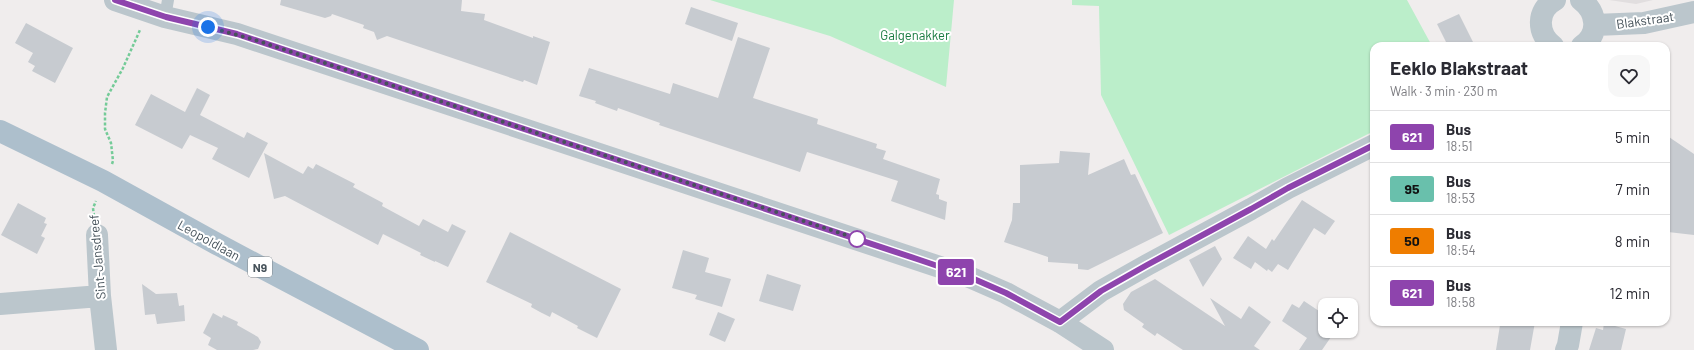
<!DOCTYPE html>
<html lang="en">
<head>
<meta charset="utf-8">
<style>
	body { margin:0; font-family:Barlow,sans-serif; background:#f7f7f7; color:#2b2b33; height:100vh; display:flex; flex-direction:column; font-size:15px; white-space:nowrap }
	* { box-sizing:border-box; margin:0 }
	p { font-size:13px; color:#7c7c81 }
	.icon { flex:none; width:22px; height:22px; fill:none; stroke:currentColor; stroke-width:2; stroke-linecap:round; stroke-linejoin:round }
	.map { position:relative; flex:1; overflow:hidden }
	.side { position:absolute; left:1370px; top:42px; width:300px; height:284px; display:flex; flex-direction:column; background:#fff; border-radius:12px; box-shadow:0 1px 3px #0004 }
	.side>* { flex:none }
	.badge { padding:0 8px; border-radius:3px; font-size:14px; line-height:26px }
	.controls { position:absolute; left:1318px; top:298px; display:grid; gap:8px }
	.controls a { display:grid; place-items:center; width:40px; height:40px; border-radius:8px; background:#fff; box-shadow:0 1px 3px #0004; font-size:20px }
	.you { position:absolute; width:20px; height:20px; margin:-10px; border:3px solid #fff; border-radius:50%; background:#1a73e8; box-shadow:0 0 0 6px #1a73e833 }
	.map>.badge { position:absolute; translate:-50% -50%; box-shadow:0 0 0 2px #fff }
	.round { display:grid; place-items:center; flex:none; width:42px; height:42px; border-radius:12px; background:#f7f7f7 }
	.headline { display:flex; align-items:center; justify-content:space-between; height:68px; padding:0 20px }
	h1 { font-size:19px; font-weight:700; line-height:30px }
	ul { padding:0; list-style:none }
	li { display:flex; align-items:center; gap:12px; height:52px; padding:0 20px; border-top:1px solid #e1e1e2 }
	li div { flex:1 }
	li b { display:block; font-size:15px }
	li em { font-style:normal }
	li .badge { min-width:44px; font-weight:700; text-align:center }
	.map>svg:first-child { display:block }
</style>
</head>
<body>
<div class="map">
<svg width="1694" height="350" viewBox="0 0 1694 350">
	<rect width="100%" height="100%" fill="#f0eded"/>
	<!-- education -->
	<path fill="#e1dedf" d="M1609,0H1653L1636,4Z"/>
	<!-- green -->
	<path fill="#bbeeca" d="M710,0H954L946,87L830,36Z
		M1072,0H1407L1432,46H1374V131L1169,235L1101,95L1099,6L1072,5Z"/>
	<!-- building -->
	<path fill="#c7cbd0" d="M281,0H462L461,11L485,14L484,20L533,38V36L550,42L537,85L524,80L523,82L387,36L377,40L374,32L363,28L364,25L332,14L331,16L325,18L280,5Z
		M691,7L738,23L732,41L685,24Z
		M1459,14L1475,46H1448L1437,24Z
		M26,23L73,48L55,83L32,71L35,66L28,62L33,53L15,43Z
		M738,37L770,48L753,98L818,119L817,124L877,144L876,148L886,151L883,159L940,179L936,194L939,195V199L947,202L945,220L891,201L898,181L807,152L800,172L659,125L660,123L618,108L617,111L595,103L596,101L579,96L589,68L670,94L673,83L718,98Z
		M197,88L210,95L200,115L244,138L247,132L268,143L249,178L212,159L218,148L190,135L182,149L135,125L151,94L185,112Z
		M1666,135L1694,154V235L1668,232L1669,215H1666Z
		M1060,151L1090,153L1088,175L1124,159L1131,175L1135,174L1163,233L1088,270L1078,269V264L1048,262V257L1004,242L1012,220L1013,203H1020V165L1059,163Z
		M264,153L303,174L308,166L313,169L316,164L355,184L353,187L383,203L382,206L419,226L423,219L448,232L452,224L466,231L448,267L435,261V262L420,255L421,253L383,234L378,245L285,196L274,199Z
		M1302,200L1335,221L1325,235L1314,228L1288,270L1278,264L1272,272L1268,269L1267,271L1255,262L1251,269L1233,258L1248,236L1266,249L1272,239L1274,241Z
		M18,203L46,218L44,223L47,224L41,236L45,238L37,254L1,235Z
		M510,232L621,289L597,338L577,328L578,326L552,312L550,317L540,312L531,307L532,304L486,282Z
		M1215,246L1222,259L1203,287L1189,260Z
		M683,250L709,258L705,272L731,279L722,307L695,299L697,295L672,288Z
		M767,274L801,285L793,311L759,301Z
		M1155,279L1225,326L1210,298L1241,319L1249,306L1271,322L1254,346L1260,350H1183L1157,333L1155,336L1142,327L1144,324L1124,310L1123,304L1131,292Z
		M142,284L156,294L177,293L179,306L184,305L185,321L157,324L155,314L145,315Z
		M1304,301L1325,315V334L1331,337L1322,350H1299L1307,338L1282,321L1292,304L1299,308Z
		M718,312L735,319L725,342L709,335Z
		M213,313L222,318L223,315L238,322L237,325L258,337L261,342L258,349L253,350H217L208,345L211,338L203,333Z
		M1507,322H1535L1530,350H1496L1500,325L1506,326Z
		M1604,323L1626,329L1621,350H1589L1596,328L1603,330Z"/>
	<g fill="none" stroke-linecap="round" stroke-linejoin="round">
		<!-- path -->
		<path stroke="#74cb98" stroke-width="2.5" stroke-dasharray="3 2" stroke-linecap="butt" d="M112,164L113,161L111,143L105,129V113L107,97L123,68L140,30
			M94,216L93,208L96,201"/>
		<!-- service -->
		<path stroke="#bbc6cc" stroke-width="12" d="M165,17L168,0"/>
		<!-- minor -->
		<path stroke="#bbc6cc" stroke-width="22" d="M115,0L165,17L237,34L967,276L1006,293L1060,322L1103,350
			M1581,0C1597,12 1600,34 1582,46
			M1595,25L1644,23L1694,12
			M1553,46C1537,34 1536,10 1555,0
			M97,235L100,296L106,350
			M0,304L100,296
			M1060,322L1101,291L1147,265L1251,209L1288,188L1374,145
			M1566,350L1568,345L1572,322"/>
		<!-- primary -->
		<path stroke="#adbfcc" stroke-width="22" d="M0,131L103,181L217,244L418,350"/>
	</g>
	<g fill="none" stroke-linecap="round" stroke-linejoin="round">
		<!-- line casing -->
		<g stroke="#fff" stroke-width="9">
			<path id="line" d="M115,0L166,17L237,34L920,260L967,276L1006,293L1060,322L1101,291L1147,265L1251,209L1288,188L1374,145"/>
		</g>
		<!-- line -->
		<use href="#line" stroke="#8e44ad" stroke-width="6"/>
		<!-- walk -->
		<path stroke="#46525a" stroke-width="4" stroke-dasharray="0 7.2" d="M208,27L252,39L861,240L857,239"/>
	</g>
	<!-- markers -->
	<circle fill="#fff" stroke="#8e44ad" stroke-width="2" cx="857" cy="239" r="8"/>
	<g text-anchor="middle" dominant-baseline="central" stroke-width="4" stroke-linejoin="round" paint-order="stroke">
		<!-- shield labels -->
		<rect fill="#fff" stroke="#7e868c" stroke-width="1" x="248" y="257" width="24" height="20" rx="3"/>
		<g font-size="12" font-weight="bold" fill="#46525a">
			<text x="260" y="267">N9</text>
		</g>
		<!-- street labels -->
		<g font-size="13" fill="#46525a" stroke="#fff">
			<text transform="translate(1645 20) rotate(-8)">Blakstraat</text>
			<text transform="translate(209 240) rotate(29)">Leopoldlaan</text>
			<text transform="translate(97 257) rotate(-95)">Sint-Jansdreef</text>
		</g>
		<!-- park labels -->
		<g font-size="13" fill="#187a40" stroke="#fff">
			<text x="915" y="35">Galgenakker</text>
		</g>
	</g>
</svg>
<div class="controls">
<a><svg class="icon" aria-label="locate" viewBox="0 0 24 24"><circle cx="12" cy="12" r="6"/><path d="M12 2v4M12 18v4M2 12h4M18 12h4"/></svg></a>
</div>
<div class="you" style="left:208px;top:27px"></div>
<b class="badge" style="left:956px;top:272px;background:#8e44ad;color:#fff">621</b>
<section class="side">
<div class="headline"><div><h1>Eeklo Blakstraat</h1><p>Walk · 3 min · 230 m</p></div><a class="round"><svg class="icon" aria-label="heart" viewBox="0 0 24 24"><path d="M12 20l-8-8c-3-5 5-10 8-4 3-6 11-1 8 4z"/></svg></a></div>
<ul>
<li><span class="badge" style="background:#8e44ad;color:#fff">621</span><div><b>Bus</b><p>18:51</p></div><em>5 min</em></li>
<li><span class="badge" style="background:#69c0ac;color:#111">95</span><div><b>Bus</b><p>18:53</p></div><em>7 min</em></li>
<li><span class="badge" style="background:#ef7d00;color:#111">50</span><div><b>Bus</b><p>18:54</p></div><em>8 min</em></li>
<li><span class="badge" style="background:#8e44ad;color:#fff">621</span><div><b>Bus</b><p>18:58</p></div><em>12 min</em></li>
</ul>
</section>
</div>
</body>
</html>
